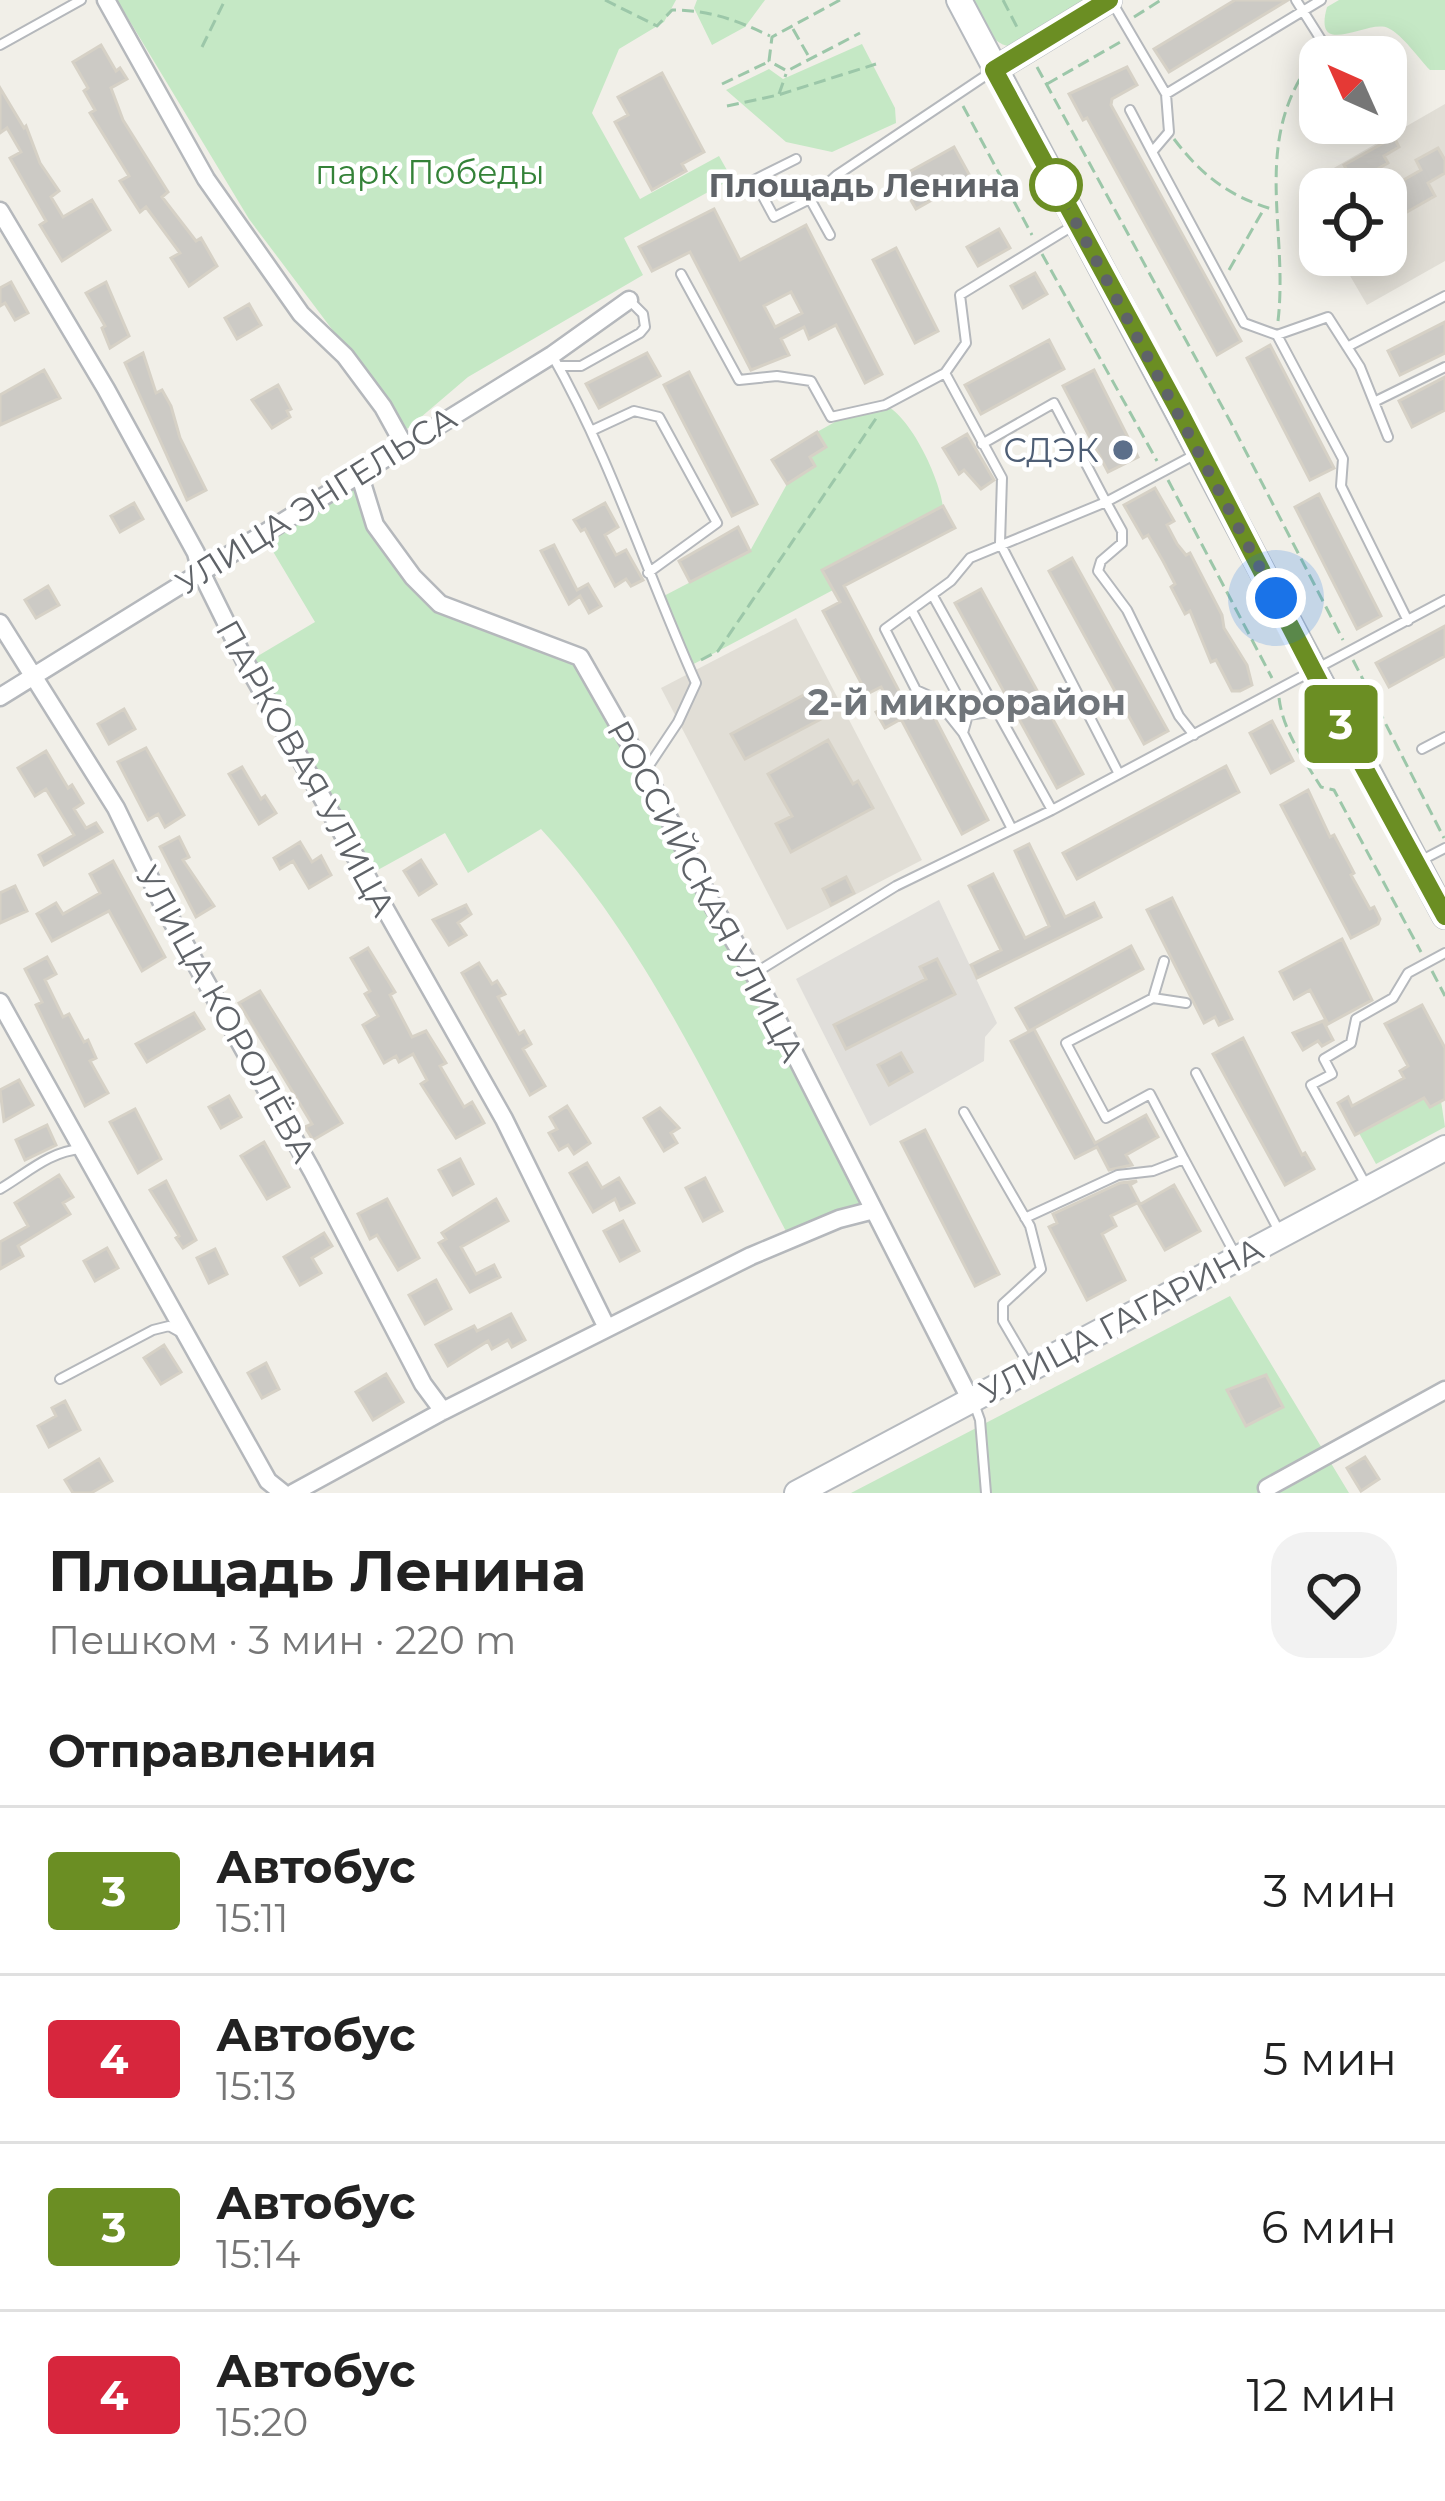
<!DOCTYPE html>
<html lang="ru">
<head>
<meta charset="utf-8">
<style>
	body { margin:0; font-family:Montserrat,sans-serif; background:#f2f2f2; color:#222; height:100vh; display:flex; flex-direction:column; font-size:45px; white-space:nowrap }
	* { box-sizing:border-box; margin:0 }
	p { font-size:39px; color:#767676 }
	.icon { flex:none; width:66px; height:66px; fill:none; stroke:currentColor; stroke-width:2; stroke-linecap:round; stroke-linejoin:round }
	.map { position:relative; height:1493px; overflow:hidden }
	.sheet { display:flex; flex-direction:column; background:#fff; flex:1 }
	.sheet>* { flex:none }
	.badge { padding:0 24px; border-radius:9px; font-size:42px; line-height:78px }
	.needle { width:78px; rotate:315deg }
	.fabs { position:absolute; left:1299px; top:36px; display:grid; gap:24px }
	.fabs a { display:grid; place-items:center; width:108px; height:108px; border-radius:24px; background:#fff; box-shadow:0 6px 30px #0003; font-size:60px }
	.you { position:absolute; width:60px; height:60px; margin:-30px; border:9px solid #fff; border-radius:50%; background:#1a73e8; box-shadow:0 0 0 18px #1a73e833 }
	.map>.badge { position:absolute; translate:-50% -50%; box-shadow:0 0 0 6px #fff }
	h2 { padding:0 48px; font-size:45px; line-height:108px }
	.round { display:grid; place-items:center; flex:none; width:126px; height:126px; border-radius:36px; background:#f2f2f2 }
	.summary { display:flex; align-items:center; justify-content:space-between; height:204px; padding:0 48px }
	h1 { font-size:57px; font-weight:700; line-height:90px }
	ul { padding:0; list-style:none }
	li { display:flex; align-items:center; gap:36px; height:168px; padding:0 48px; border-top:3px solid #e0e0e0 }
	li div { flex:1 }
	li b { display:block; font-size:45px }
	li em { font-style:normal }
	li .badge { min-width:132px; font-weight:700; text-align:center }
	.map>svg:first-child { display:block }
</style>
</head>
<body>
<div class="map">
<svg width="1445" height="1493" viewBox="0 0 1445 1493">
	<rect width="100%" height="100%" fill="#f1efe8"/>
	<!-- industrial -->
	<path fill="#e0deda" d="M939,900L997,1023L985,1037L984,1061L870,1126L796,979Z"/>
	<!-- education -->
	<path fill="#e1ded6" d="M1445,104V261L1367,305L1338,255H1386V189H1320V224L1299,188Z
		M796,618L922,860L787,930L661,688Z"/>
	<!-- green -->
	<path fill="#c5e8c5" d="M117,0H676L664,22L619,49L592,113L640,199L719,156L732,179L624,238L643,275L468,377L407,429L249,219Z
		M697,0H765L745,27L712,45L694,8Z
		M971,0H1094L1016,47C989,47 983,21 971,0Z
		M1339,0H1445V70H1430C1418,58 1403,35 1388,28C1369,18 1312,61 1327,7Z
		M862,44L895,108L896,123L832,152L786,142L726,90L769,69L783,79Z
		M885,405C911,417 939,477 943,506L823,569L833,590L688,667L658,599L750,551L787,484L815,467L810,457L826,446L817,432L851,413Z
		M359,473L375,525L440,604L580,657L874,1210L790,1239C718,1102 646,943 541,829L468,873L445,833L365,877L246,663L315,622L262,533Z
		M1424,1098L1429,1107L1441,1101L1445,1127L1376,1164L1359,1133Z
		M1230,1296L1349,1493H851Z"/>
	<!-- building -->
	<path fill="#cccac5" stroke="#d6d1c6" stroke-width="3" fill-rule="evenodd" d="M1235,0H1288L1169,72L1154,49Z
		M101,45L116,71L120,68L127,79L111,88L123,120L168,192L162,197L196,241L201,238L217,266L189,286L171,258L180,253L146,207L140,212L120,181L129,176L90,113L95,110L84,91L88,88L73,62Z
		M1127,67L1137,85L1112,99L1111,105L1241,341L1217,355L1087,118L1083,120L1069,94Z
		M662,73L704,152L682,164L686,171L652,190L615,122L628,115L618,97Z
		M0,88L24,128L26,126L40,163L59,191L51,197L63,217L92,200L110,230L62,261L40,225L46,221L10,158L21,152L7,128L0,133Z
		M1394,137L1399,147L1384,156L1388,163L1360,179L1366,189H1334L1352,179L1344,165Z
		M954,147L971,178L916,209L898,178Z
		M1438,148L1445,160V173L1428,183L1435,196L1386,224V190L1421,170L1416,160Z
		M714,209L740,260L806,225L882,374L865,383L836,325L809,339L804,327L781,339L789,355L751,370L690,252L652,271L639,247ZM791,292L802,313L775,327L764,306Z
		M999,229L1010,248L978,266L967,247Z
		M896,248L938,331L915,343L873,260Z
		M1035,273L1047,294L1023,308L1011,286Z
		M11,282L28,313L15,320L5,303L0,306V288Z
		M106,282L129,336L110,348L102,328L105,326L86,293Z
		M249,304L261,325L237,339L225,318Z
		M1445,322V353L1400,375L1388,351Z
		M1049,340L1064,369L981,414L965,385Z
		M1270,345L1334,468L1310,480L1247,358Z
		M143,353L156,393L162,390L171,406L180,438L206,490L187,500L125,363Z
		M647,353L660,376L599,408L586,384Z
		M44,370L60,398L0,425V395Z
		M1094,370L1138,457L1108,472L1063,386Z
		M689,372L757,504L732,516L664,385Z
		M1445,377V410L1412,427L1399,401Z
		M278,385L291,409L287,411L290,417L272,428L252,400Z
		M817,432L826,447L810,457L815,466L787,484L772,460Z
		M967,434L994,480L981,489L964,470L959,474L943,448Z
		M1155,488L1174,521L1167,525L1177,544L1186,555L1190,553L1222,615L1224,628L1247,665L1252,685L1240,691H1232L1216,660L1211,662L1190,611L1185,614L1171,587L1175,584L1163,561L1148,535L1143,538L1124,505Z
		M1319,494L1381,616L1357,629L1295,507Z
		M134,503L143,519L120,532L111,516Z
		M605,503L618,527L605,535L616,555L626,550L643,580L631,586L626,579L615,586L585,529L581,531L574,520Z
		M943,506L955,528L844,586L911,714L928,705L988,820L962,834L901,719L885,728L876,712L890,704L881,687L867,694L823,611L840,602L822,570Z
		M738,527L750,551L690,582L679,561Z
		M554,545L577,590L588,584L601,606L589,613L580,596L569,604L541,551Z
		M1072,558L1168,731L1144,744L1049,571Z
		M48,586L59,605L36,618L25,600Z
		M981,589L1083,774L1057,788L955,603Z
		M1445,626V656L1389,687L1376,663Z
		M811,691L825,717L745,759L731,734Z
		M124,709L135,729L109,744L98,724Z
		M1272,721L1293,761L1271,773L1250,733Z
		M828,740L853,784L858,781L873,808L791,852L776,824L792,816L768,774Z
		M146,748L184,815L165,827L158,814L148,820L118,762Z
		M46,751L68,788L72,785L83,803L74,809L86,828L96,823L102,832L44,865L39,855L74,835L46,789L35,796L18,768Z
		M1226,766L1239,792L1077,879L1063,853Z
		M242,767L261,799L265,796L276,813L259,824L229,774Z
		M1308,790L1330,837L1334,835L1354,873L1351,875L1370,909L1374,907L1380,919L1378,924L1351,938L1281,805Z
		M179,837L189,857L183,860L214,906L196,917L160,847Z
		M300,842L312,862L321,856L331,875L309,888L293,861L280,869L274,858Z
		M1029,844L1065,917L1094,903L1101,917L977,978L971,965L1001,950L969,886L993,874L1025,938L1049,926L1015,851Z
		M421,860L436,884L419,895L404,871Z
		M113,861L165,957L142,971L109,911L52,941L37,914L56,903L63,914L100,893L90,874Z
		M846,877L854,893L831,905L823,889Z
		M15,886L27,911L0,923V893Z
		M1172,898L1232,1019L1219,1025L1215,1017L1204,1023L1147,910Z
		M466,905L471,914L458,923L466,935L449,945L433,920Z
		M1342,939L1372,1000L1328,1024L1310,990L1294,999L1280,972Z
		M1131,946L1143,969L1029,1031L1016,1008Z
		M368,948L395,992L390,995L412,1037L426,1031L446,1063L440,1066L464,1107L472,1102L484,1123L456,1138L421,1084L427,1080L413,1054L399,1062L396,1056L384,1063L363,1025L378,1016L365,994L370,991L351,958Z
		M47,957L56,974L45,980L63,1017L69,1014L84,1042L88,1040L96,1058L90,1061L108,1093L85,1106L36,1005L42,1002L25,969Z
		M937,959L955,994L846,1049L834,1025L926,979L920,967Z
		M479,963L492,984L497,981L505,994L498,997L519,1034L524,1031L531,1044L523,1049L545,1086L530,1095L462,973Z
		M260,991L342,1123L313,1140L305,1127L312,1124L239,1003Z
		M1422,1005L1445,1048V1099L1430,1107L1424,1098L1355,1135L1338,1103L1348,1097L1352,1106L1404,1078L1400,1071L1408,1066L1385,1024Z
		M194,1013L204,1029L147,1062L136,1044Z
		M1323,1021L1333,1040L1322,1046L1318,1041L1303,1050L1293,1033Z
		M1034,1029L1095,1143L1146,1115L1158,1137L1126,1155L1132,1165L1109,1170L1097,1147L1075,1158L1011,1041Z
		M1243,1038L1302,1155L1305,1153L1314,1169L1285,1185L1213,1054Z
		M901,1053L912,1072L889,1085L878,1065Z
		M19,1080L33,1105L4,1121L0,1090Z
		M229,1096L241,1117L221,1128L209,1107Z
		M567,1106L590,1143L574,1154L568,1145L559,1150L549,1133L557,1129L550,1117Z
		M660,1108L679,1128L671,1133L677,1143L664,1151L644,1118Z
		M135,1109L161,1159L138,1173L110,1122Z
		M47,1125L56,1145L25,1160L16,1140Z
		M925,1130L999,1274L975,1286L901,1142Z
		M264,1142L289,1187L267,1199L241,1156Z
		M460,1159L473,1184L453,1195L439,1170Z
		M587,1163L602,1188L619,1178L634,1203L620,1210L615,1199L593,1212L570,1173Z
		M59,1175L73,1197L63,1203L70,1214L18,1246L23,1256L0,1269V1242L28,1226L15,1203Z
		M705,1178L722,1211L703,1221L686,1188Z
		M166,1181L196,1240L183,1248L176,1238L179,1236L150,1190Z
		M1137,1181L1130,1185L1139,1202L1111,1216L1116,1226L1102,1234L1125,1280L1087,1300L1049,1227L1057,1223L1053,1214L1120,1183Z
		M1174,1185L1200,1231L1165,1250L1139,1205Z
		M387,1199L419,1258L398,1270L377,1235L370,1239L358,1214Z
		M496,1199L508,1221L461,1247L476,1274L494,1265L500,1277L470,1292L439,1243L446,1239L442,1233Z
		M623,1221L639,1251L620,1261L604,1231Z
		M324,1233L332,1246L312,1258L321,1273L300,1285L284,1257Z
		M107,1248L118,1268L95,1281L84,1261Z
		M215,1249L227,1274L209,1283L197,1258Z
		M436,1280L451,1309L425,1324L409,1295Z
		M511,1314L525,1340L512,1347L508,1340L492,1349L488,1341L448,1366L436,1345L474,1326L477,1331Z
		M164,1345L181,1372L161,1384L144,1358Z
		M266,1363L279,1389L262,1398L248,1373Z
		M386,1374L403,1402L373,1420L356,1392Z
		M1266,1375L1283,1407L1246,1426L1227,1390Z
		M65,1401L80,1430L49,1447L38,1426L56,1416L52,1408Z
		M1365,1457L1379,1479L1361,1491L1347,1468Z
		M99,1459L112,1481L91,1493H73L65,1480Z"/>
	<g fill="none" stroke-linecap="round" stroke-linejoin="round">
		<!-- lane casing -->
		<g stroke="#b5b8bc" stroke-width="12">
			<path id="lane" d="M1296,0L1332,57
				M1321,0L1166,94L1169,132L1152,152L1244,323L1277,335L1343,459L1341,486L1408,621
				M1112,2L1166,94
				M0,45L81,0
				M1130,110L1152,152
				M1357,123H1368
				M796,159L754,180L774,217L810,199L837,175L988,74
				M810,199L830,235
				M1071,227L960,295L966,343L945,373L1002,478L1000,543L1119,774
				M681,274L739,380L777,376L811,381L831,417L885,405L945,373
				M1277,335L1328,317L1360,367L1388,437
				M1347,347L1445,296
				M552,355C611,459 647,574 696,683L678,722L646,770
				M560,366H581L640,333L645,327L643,314L630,301
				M1374,402L1445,367
				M593,430L634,411L659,417L717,523L648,573
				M933,596L1052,810
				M912,611L968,715L996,711
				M968,715L963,733L1012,829
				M963,733L936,699L916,690L885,629L951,581L970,558L1106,502L1054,403L982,444
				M1194,735L1179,716L1127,610L1098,571L1101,561L1122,543V531L1106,502L1196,454
				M1422,749L1445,737
				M1420,861L1445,848
				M1164,961L1153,998L1066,1043L1106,1118L1150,1094L1184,1159
				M755,973L896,886L1052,810L1445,600
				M1153,998L1186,1003
				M1196,1073L1278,1229
				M964,1112L1030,1226L1041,1269L1003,1304V1321L1027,1362
				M1367,1187L1311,1085L1332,1074L1324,1059L1351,1043L1356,1019L1393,998L1408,973L1445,953
				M0,1189C26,1174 50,1151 81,1149
				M1025,1218L1118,1175L1153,1171L1184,1159L1236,1256
				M60,1379L153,1330L169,1326L178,1331
				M975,1406L980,1420L986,1493"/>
		</g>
		<!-- street casing -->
		<g stroke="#b5b8bc" stroke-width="21">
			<path id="street" d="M106,0L206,179L301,314L345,356L383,407L404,445
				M0,211L106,389L196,553L201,572L246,663L504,1119L607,1328
				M359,473L375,525L413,577L440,604L580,657L645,771L713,906L754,974L970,1399
				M0,623L116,808L164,907L312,1171L423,1384L443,1411
				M0,697L552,355L629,300
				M0,1002L268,1481L283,1493
				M1267,1488L1445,1390
				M293,1493L443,1411L751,1256L839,1219L874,1210"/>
		</g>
		<!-- secondary casing -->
		<g stroke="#b6babf" stroke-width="28">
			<path id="secondary" d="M959,0L1445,916
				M994,70L1109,0
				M797,1493L1445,1148"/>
		</g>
		<!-- path -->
		<path stroke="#9cc7a9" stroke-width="3" stroke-dasharray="12 6" stroke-linecap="butt" d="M605,0L657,26L672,10C710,10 736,20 770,36
			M840,0L772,37L769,61L787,71L860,33
			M1003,0L1019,31
			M1134,17L1161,0
			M793,29L809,57
			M202,47L225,0
			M1037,67L1230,421L1343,640
			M722,84L768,62
			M1047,84L1122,41
			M779,94L786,74
			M727,106L778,95L876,64
			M963,106L1032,235
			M1174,139C1202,176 1230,197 1275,210
			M1042,254L1157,461
			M1229,270L1265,207
			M1278,321C1289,226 1249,138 1317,54
			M1168,480L1272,678
			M701,660L718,651L877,417
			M1353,660L1444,838
			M1279,698C1283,731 1304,760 1321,787L1334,790L1421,952
			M1432,971L1445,996"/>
		<!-- lane -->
		<use href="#lane" stroke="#fff" stroke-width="8"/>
		<!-- street -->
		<use href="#street" stroke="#fff" stroke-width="16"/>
		<!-- secondary -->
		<use href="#secondary" stroke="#fff" stroke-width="24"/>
	</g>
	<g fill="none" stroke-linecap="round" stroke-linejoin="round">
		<!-- line casing -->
		<g stroke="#fff" stroke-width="27">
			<path id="line" d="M1109,0L994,70L1179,411L1349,740L1445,916"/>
		</g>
		<!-- line -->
		<use href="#line" stroke="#6b8e23" stroke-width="18"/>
		<!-- walk -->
		<path stroke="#5f6368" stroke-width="12" stroke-dasharray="0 21.6" d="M1056,185L1276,598"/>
	</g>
	<!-- markers -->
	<circle fill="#fff" stroke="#6b8e23" stroke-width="6" cx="1056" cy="185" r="24"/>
	<circle fill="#5c6f8a" stroke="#fff" stroke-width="4.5" cx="1123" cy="450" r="12"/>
	<g text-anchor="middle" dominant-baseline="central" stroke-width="9" stroke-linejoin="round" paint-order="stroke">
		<!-- park labels -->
		<g font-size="33" fill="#348238" stroke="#fff">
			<text x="430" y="172">парк Победы</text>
		</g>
		<!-- stop labels -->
		<g font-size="33" font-weight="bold" fill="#5f6368" stroke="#fff" text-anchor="end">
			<text x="1020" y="185">Площадь Ленина</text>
		</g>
		<!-- service labels -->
		<g font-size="33" fill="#4e5e75" stroke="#fff" text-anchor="end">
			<text x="1099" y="450">СДЭК</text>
		</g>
		<!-- street labels -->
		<g font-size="33" fill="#5f6368" stroke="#fff">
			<text transform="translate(316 500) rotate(-32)">УЛИЦА ЭНГЕЛЬСА</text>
			<text transform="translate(306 768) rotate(61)">ПАРКОВАЯ УЛИЦА</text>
			<text transform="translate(706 891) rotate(62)">РОССИЙСКАЯ УЛИЦА</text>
			<text transform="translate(226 1014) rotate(61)">УЛИЦА КОРОЛЁВА</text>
			<text transform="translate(1121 1320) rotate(-28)">УЛИЦА ГАГАРИНА</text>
		</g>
		<!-- neighbourhood labels -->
		<g font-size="36" font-weight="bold" fill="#70757a" stroke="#fff">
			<text x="967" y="702">2-й микрорайон</text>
		</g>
	</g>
</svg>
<div class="fabs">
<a><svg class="needle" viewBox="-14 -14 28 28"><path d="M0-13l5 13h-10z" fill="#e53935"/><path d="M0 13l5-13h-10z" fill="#767676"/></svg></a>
<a><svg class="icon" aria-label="locate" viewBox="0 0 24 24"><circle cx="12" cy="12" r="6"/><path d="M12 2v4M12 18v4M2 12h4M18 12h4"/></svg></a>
</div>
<div class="you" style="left:1276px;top:598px"></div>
<b class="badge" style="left:1341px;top:724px;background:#6b8e23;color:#fff">3</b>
</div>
<section class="sheet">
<div class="summary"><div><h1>Площадь Ленина</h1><p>Пешком · 3 мин · 220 m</p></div><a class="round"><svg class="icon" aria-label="heart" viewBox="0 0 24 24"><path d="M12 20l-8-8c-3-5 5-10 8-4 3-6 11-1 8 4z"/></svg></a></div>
<h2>Отправления</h2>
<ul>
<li><span class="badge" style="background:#6b8e23;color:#fff">3</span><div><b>Автобус</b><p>15:11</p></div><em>3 мин</em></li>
<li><span class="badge" style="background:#d7263d;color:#fff">4</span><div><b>Автобус</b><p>15:13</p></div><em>5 мин</em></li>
<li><span class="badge" style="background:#6b8e23;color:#fff">3</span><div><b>Автобус</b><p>15:14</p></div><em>6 мин</em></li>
<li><span class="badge" style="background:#d7263d;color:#fff">4</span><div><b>Автобус</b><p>15:20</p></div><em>12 мин</em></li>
</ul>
</section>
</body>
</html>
